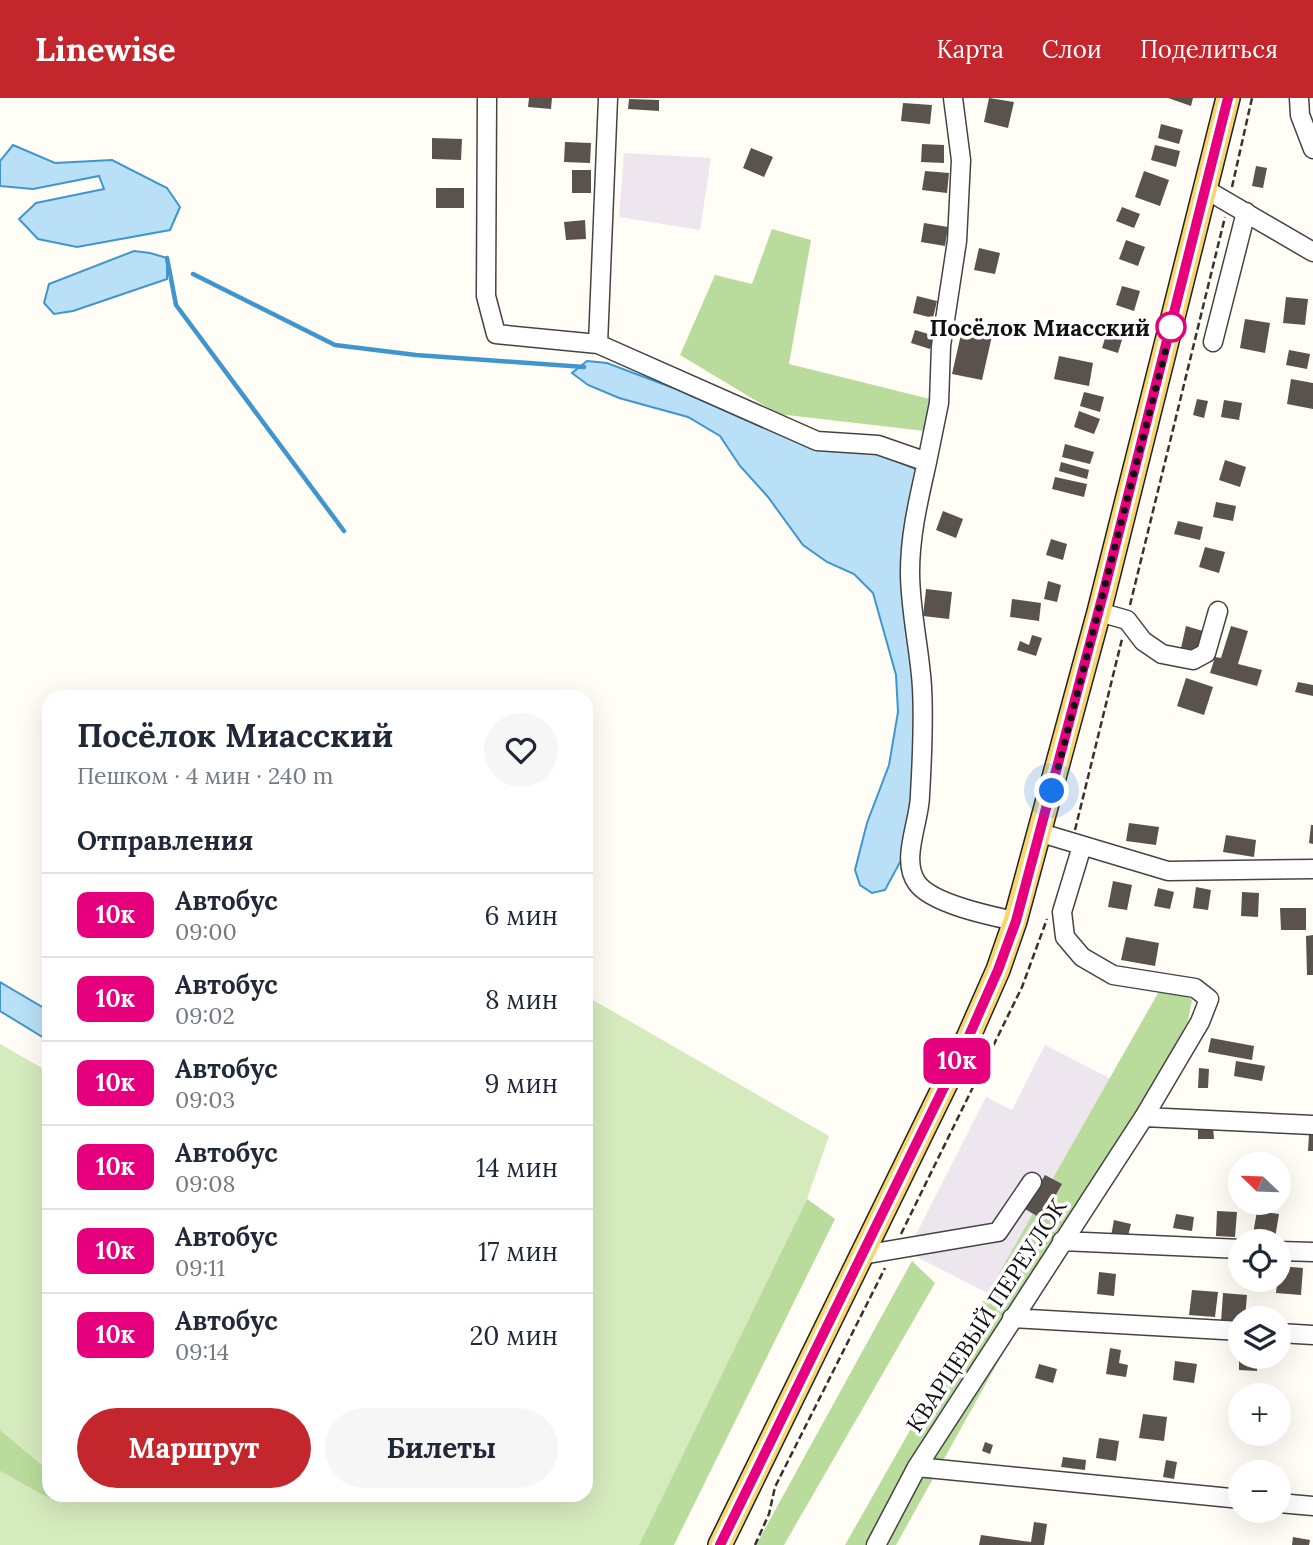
<!DOCTYPE html>
<html lang="ru">
<head>
<meta charset="utf-8">
<style>
	body { margin:0; font-family:Lora,serif; background:#f6f6f7; color:#1f2937; height:100vh; display:flex; flex-direction:column; font-size:26px; white-space:nowrap }
	* { box-sizing:border-box; margin:0 }
	p { font-size:23px; color:#747a83 }
	.icon { flex:none; width:38px; height:38px; fill:none; stroke:currentColor; stroke-width:2; stroke-linecap:round; stroke-linejoin:round }
	.map { position:relative; flex:1; overflow:hidden }
	.panel { position:absolute; left:42px; top:592px; width:551px; height:812px; display:flex; flex-direction:column; background:#fff; border-radius:21px; box-shadow:0 7px 28px #0002 }
	.panel>* { flex:none }
	.badge { padding:0 14px; border-radius:10px; font-size:24px; line-height:46px }
	.needle { width:46px; rotate:293deg }
	.tools { position:absolute; left:1228px; top:1054px; display:grid; gap:14px }
	.tools a { display:grid; place-items:center; width:63px; height:63px; border-radius:50%; background:#fff; box-shadow:0 7px 28px #0002; font-size:35px }
	.you { position:absolute; width:35px; height:35px; margin:-18px; border:5px solid #fff; border-radius:50%; background:#1a73e8; box-shadow:0 0 0 10px #1a73e833 }
	.map>.badge { position:absolute; translate:-50% -50%; box-shadow:0 0 0 4px #fff }
	h2 { padding:0 35px; font-size:26px; line-height:63px }
	.round { display:grid; place-items:center; flex:none; width:74px; height:74px; border-radius:37px; background:#f6f6f7 }
	.head { display:flex; align-items:center; justify-content:space-between; height:119px; padding:0 35px }
	h1 { font-size:33px; font-weight:700; line-height:52px }
	.action { display:flex; gap:14px; margin-top:auto; padding:14px 35px }
	.action a { flex:1; height:80px; border-radius:42px; background:#c4262e; color:#fff; font-size:28px; font-weight:700; line-height:80px; text-align:center }
	.action a+a { background:#f6f6f7; color:#1f2937 }
	ul { padding:0; list-style:none }
	li { display:flex; align-items:center; gap:21px; height:84px; padding:0 35px; border-top:2px solid #e0e1e3 }
	li div { flex:1 }
	li b { display:block; font-size:26px }
	li em { font-style:normal }
	li .badge { min-width:77px; font-weight:700; text-align:center }
	header { display:flex; align-items:center; gap:42px; box-sizing:border-box; height:98px; padding:0 35px; background:#c4262e; color:#fff }
	header strong { font-size:33px }
	nav { display:flex; gap:38px; margin-inline-start:auto; font-size:24px }
	.map>svg:first-child { display:block }
</style>
</head>
<body>
<header>
<strong>Linewise</strong>
<nav><a>Карта</a><a>Слои</a><a>Поделиться</a></nav>
</header>
<div class="map">
<svg width="1313" height="1447" viewBox="0 0 1313 1447">
	<rect width="100%" height="100%" fill="#fffdf5"/>
	<!-- industrial -->
	<path fill="#eee6ef" d="M624,55L711,60L700,132L619,119Z
		M1045,947L1119,985L1007,1205L907,1154L986,999L1012,1012Z"/>
	<!-- green -->
	<path fill="#d5ebbd" d="M586,898L829,1038L807,1101L639,1447H0V1373L50,1401L53,1396H586Z
		M0,946L49,974V1373L0,1332Z"/>
	<!-- forest -->
	<path fill="#b9dc9c" d="M772,131L811,142L789,266L930,301L925,333L778,316L680,257L715,177L752,186Z
		M1167,890L1181,893L1192,902L1188,923L896,1447H845L1158,895Z
		M807,1101L835,1121L674,1447H639Z
		M912,1163L935,1185L784,1447H756Z
		M0,1332L49,1373V1396L53,1397L50,1401L0,1373Z"/>
	<!-- water -->
	<path fill="#b9e0f7" stroke="#3f96cf" stroke-width="2" d="M13,47L55,65L112,62L167,90L180,109L170,132L77,149L38,141L19,121L36,105L104,91L99,78L33,91L0,88V63Z
		M134,153L150,155L167,160V181L73,213L54,216L44,205L49,186Z
		M587,263L607,265L676,291L762,329L812,348L879,356L916,371L915,397L904,430V466L916,614L914,685L905,755L885,792L872,795L860,787L855,772L867,725L889,667L898,614L896,577L873,495L854,476L827,464L803,447L768,399L740,368L720,338L688,319L619,300L588,287L572,275Z
		M0,884L49,913V943L0,913Z"/>
	<g fill="none" stroke-linecap="round" stroke-linejoin="round">
		<!-- stream -->
		<path stroke="#3f96cf" stroke-width="4.5" d="M167,160L176,207L344,433
			M193,176L335,247L416,257L584,269"/>
	</g>
	<!-- building -->
	<path fill="#5a524d" d="M529,0H552L551,11L528,9Z
		M989,0L1014,4L1008,30L984,24Z
		M1168,0H1193L1191,8Z
		M629,1L659,2V13L628,11Z
		M903,5L932,7L930,26L901,23Z
		M1161,26L1183,32L1179,46L1158,40Z
		M432,40L462,41L461,62L432,61Z
		M565,44L591,45L590,65L564,64Z
		M922,46L944,47V65L921,64Z
		M1155,47L1180,53L1176,69L1151,62Z
		M751,50L773,59L764,79L743,70Z
		M1256,68L1267,70L1263,90L1252,88Z
		M572,72H591V95H572Z
		M925,73L949,75L947,95L922,92Z
		M1144,73L1169,82L1160,108L1135,99Z
		M436,90H464V110H436Z
		M1122,109L1140,116L1134,130L1116,123Z
		M585,122L586,141L566,142L564,124Z
		M924,125L948,129L945,148L921,144Z
		M1126,142L1145,149L1138,168L1119,161Z
		M979,150L1000,155L995,176L974,172Z
		M1122,188L1140,193L1134,213L1116,207Z
		M917,198L937,203L933,220L913,215Z
		M1286,199L1308,201L1305,227L1283,225Z
		M1245,221L1270,225L1265,255L1240,250Z
		M1108,231L1124,235L1118,255L1102,250Z
		M915,232L935,238L930,251L911,245Z
		M962,232L992,238L982,282L952,276Z
		M1289,252L1310,256L1307,271L1286,267Z
		M1059,258L1093,265L1089,288L1054,281Z
		M1291,281L1313,285V311L1287,306Z
		M1084,294L1104,299L1100,314L1080,308Z
		M1197,301L1208,303L1204,320L1193,317Z
		M1224,302L1242,305L1239,322L1221,319Z
		M1079,313L1100,321L1094,336L1074,329Z
		M1065,346L1094,354L1090,366L1062,359Z
		M1225,362L1246,369L1240,389L1219,382Z
		M1061,364L1089,372L1087,381L1059,373Z
		M1055,379L1087,386L1084,399L1052,391Z
		M1216,404L1236,408L1233,423L1213,419Z
		M943,413L963,421L956,440L936,432Z
		M1178,423L1203,429L1200,442L1174,436Z
		M1051,441L1067,446L1063,462L1046,457Z
		M1205,449L1225,454L1219,475L1199,469Z
		M1048,483L1061,487L1057,504L1044,501Z
		M926,491L952,494L949,521L923,518Z
		M1012,501L1041,505L1039,523L1010,519Z
		M1186,528L1203,533L1198,554L1181,550Z
		M1231,528L1248,533L1238,566L1262,572L1257,588L1210,575L1215,559L1221,560Z
		M1032,537L1042,540L1036,558L1017,552L1020,543L1029,547Z
		M1186,580L1213,589L1204,617L1177,608Z
		M1298,584L1313,587V598L1295,594Z
		M1129,725L1159,729L1156,747L1126,743Z
		M1311,727H1313V746L1309,745Z
		M1226,737L1256,742L1254,759L1223,754Z
		M1113,783L1132,787L1127,812L1108,809Z
		M1196,789L1211,792L1208,812L1193,810Z
		M1158,790L1174,794L1170,811L1154,808Z
		M1242,794L1259,795L1258,819L1241,818Z
		M1280,810H1306V832H1281Z
		M1313,837V877H1307L1306,838Z
		M1126,839L1159,845L1155,868L1121,862Z
		M1211,940L1254,948L1252,962L1208,954Z
		M1236,963L1265,968L1262,983L1234,978Z
		M1199,970L1209,971L1208,990H1198Z
		M1213,1029L1214,1041H1198V1030Z
		M1309,1036H1313V1053H1308Z
		M1045,1077L1062,1086L1042,1121L1025,1111Z
		M1217,1113L1237,1114L1235,1139L1216,1138Z
		M1257,1113L1279,1116L1275,1140L1253,1136Z
		M1176,1116L1194,1119L1192,1133L1173,1130Z
		M1114,1122L1131,1126L1127,1142L1111,1138Z
		M1279,1168L1303,1170L1301,1197L1276,1195Z
		M1099,1174L1116,1176L1114,1198L1097,1196Z
		M1192,1192L1218,1194L1215,1219L1189,1217Z
		M1223,1195L1247,1197L1245,1220H1241V1225L1221,1224Z
		M1110,1250L1121,1252L1119,1265L1128,1267L1126,1279L1106,1276Z
		M1239,1258H1258L1257,1273L1239,1272Z
		M1175,1263L1197,1266L1194,1285L1173,1282Z
		M1039,1266L1057,1271L1053,1285L1035,1280Z
		M1143,1316L1167,1319L1164,1343L1139,1340Z
		M1099,1340L1119,1343L1116,1363L1096,1360Z
		M985,1344L993,1347L990,1356L982,1353Z
		M1063,1359L1086,1362L1085,1372L1061,1369Z
		M1166,1362L1177,1364L1174,1381L1163,1379Z
		M1255,1364L1275,1367L1274,1374H1254Z
		M1034,1424L1047,1426L1044,1447H979L981,1437L1031,1444Z
		M1293,1439L1310,1442L1309,1447H1292Z"/>
	<g fill="none" stroke-linecap="round" stroke-linejoin="round">
		<!-- minor casing -->
		<g stroke="#444" stroke-width="21">
			<path id="minor" d="M487,0L486,198L496,236L598,246L817,343L878,347L927,364C919,400 910,436 910,474C910,513 920,552 922,590C924,626 922,662 920,697C920,723 900,762 917,785C932,806 991,818 1015,823
				M1299,0L1300,17L1313,51
				M1205,91L1313,154
				M1213,244L1246,114
				M598,246L608,0
				M927,364L939,305L941,248L957,143L961,62L953,0
				M1099,514L1127,522L1143,543L1162,556L1193,562L1206,555L1218,513
				M1041,735L1168,773L1313,771
				M1144,1019L1313,1027
				M1062,1143L1241,1151
				M1279,1153L1313,1154
				M862,1157L998,1134L1032,1084
				M1012,1220L1241,1233
				M1279,1235L1313,1237
				M917,1369L1241,1401
				M1279,1405L1313,1408
				M876,1447L917,1369L1144,1019L1200,924L1209,901L1195,890L1113,877L1082,859L1065,839L1062,814L1082,748"/>
		</g>
		<!-- major casing -->
		<g stroke="#222" stroke-width="26">
			<path id="major" d="M720,1447L968,940L998,872L1015,823L1099,514L1228,0"/>
		</g>
		<!-- path -->
		<path stroke="#333" stroke-width="2.5" stroke-dasharray="7 3.5" stroke-linecap="butt" d="M1232,89L1252,0
			M1130,507L1225,119
			M1075,732L1122,541
			M901,1136L1022,889L1047,821
			M755,1447L769,1416L775,1389L885,1170"/>
		<!-- minor -->
		<use href="#minor" stroke="#fff" stroke-width="18"/>
		<!-- major -->
		<use href="#major" stroke="#f9d66b" stroke-width="23"/>
	</g>
	<g fill="none" stroke-linecap="round" stroke-linejoin="round">
		<!-- line casing -->
		<g stroke="#fff" stroke-width="16">
			<path id="line" d="M720,1447L968,940L998,872L1016,823L1105,489L1228,0"/>
		</g>
		<!-- line -->
		<use href="#line" stroke="#e6007e" stroke-width="10"/>
		<!-- walk -->
		<path stroke="#111" stroke-width="7" stroke-dasharray="0 12.6" d="M1052,693L1172,227L1171,229"/>
	</g>
	<!-- markers -->
	<circle fill="#fff" stroke="#e6007e" stroke-width="3.5" cx="1171" cy="229" r="14"/>
	<g text-anchor="middle" dominant-baseline="central" stroke-width="7" stroke-linejoin="round" paint-order="stroke">
		<!-- stop labels -->
		<g font-size="23" font-weight="bold" fill="#111" stroke="#fff" text-anchor="end">
			<text x="1150" y="229">Посёлок Миасский</text>
		</g>
		<!-- street labels -->
		<g font-size="23" fill="#111" stroke="#fff">
			<text transform="translate(986 1217) rotate(-57)">КВАРЦЕВЫЙ ПЕРЕУЛОК</text>
		</g>
	</g>
</svg>
<div class="tools">
<a><svg class="needle" viewBox="-14 -14 28 28"><path d="M0-13l5 13h-10z" fill="#e53935"/><path d="M0 13l5-13h-10z" fill="#747a83"/></svg></a>
<a><svg class="icon" aria-label="locate" viewBox="0 0 24 24"><circle cx="12" cy="12" r="6"/><path d="M12 2v4M12 18v4M2 12h4M18 12h4"/></svg></a>
<a><svg class="icon" aria-label="layers" viewBox="0 0 24 24"><path d="M12 4l9 5-9 5-9-5zM3 14l9 5 9-5"/></svg></a>
<a>+</a>
<a>−</a>
</div>
<div class="you" style="left:1052px;top:693px"></div>
<b class="badge" style="left:957px;top:963px;background:#e6007e;color:#fff">10к</b>
<section class="panel">
<div class="head"><div><h1>Посёлок Миасский</h1><p>Пешком · 4 мин · 240 m</p></div><a class="round"><svg class="icon" aria-label="heart" viewBox="0 0 24 24"><path d="M12 20l-8-8c-3-5 5-10 8-4 3-6 11-1 8 4z"/></svg></a></div>
<h2>Отправления</h2>
<ul>
<li><span class="badge" style="background:#e6007e;color:#fff">10к</span><div><b>Автобус</b><p>09:00</p></div><em>6 мин</em></li>
<li><span class="badge" style="background:#e6007e;color:#fff">10к</span><div><b>Автобус</b><p>09:02</p></div><em>8 мин</em></li>
<li><span class="badge" style="background:#e6007e;color:#fff">10к</span><div><b>Автобус</b><p>09:03</p></div><em>9 мин</em></li>
<li><span class="badge" style="background:#e6007e;color:#fff">10к</span><div><b>Автобус</b><p>09:08</p></div><em>14 мин</em></li>
<li><span class="badge" style="background:#e6007e;color:#fff">10к</span><div><b>Автобус</b><p>09:11</p></div><em>17 мин</em></li>
<li><span class="badge" style="background:#e6007e;color:#fff">10к</span><div><b>Автобус</b><p>09:14</p></div><em>20 мин</em></li>
</ul>
<div class="action"><a>Маршрут</a><a>Билеты</a></div>
</section>
</div>
</body>
</html>
